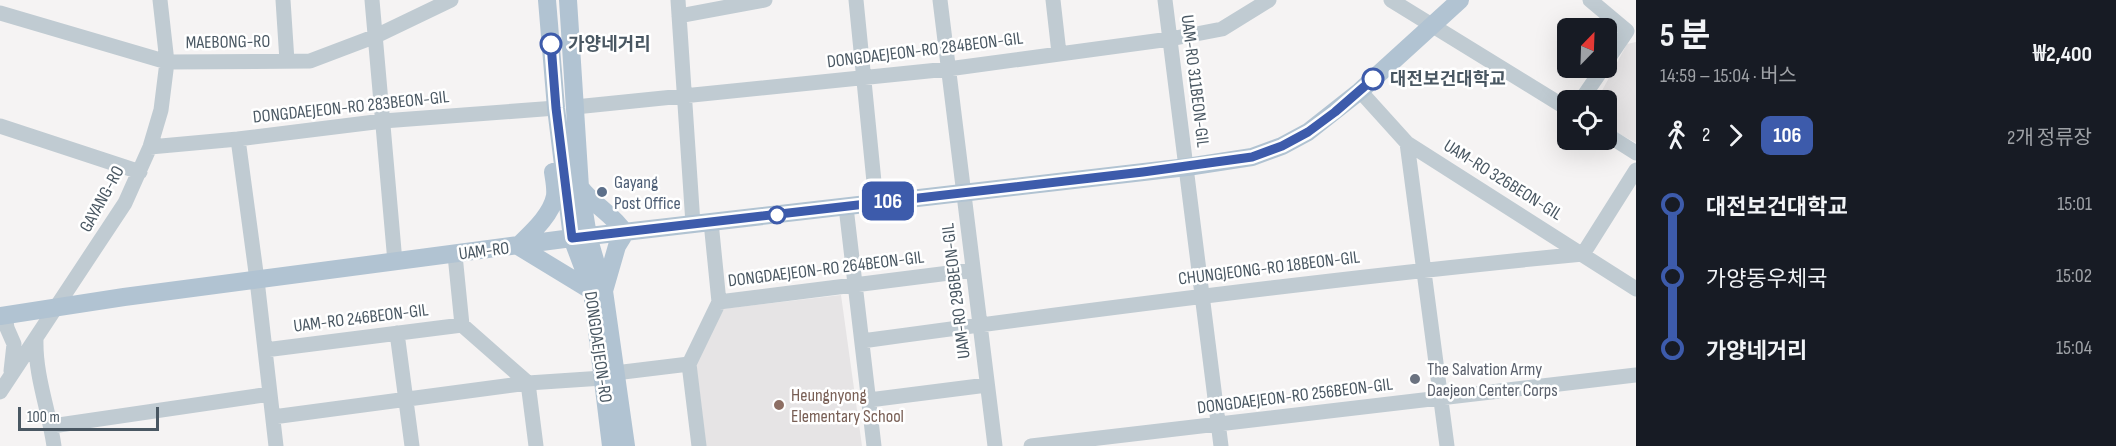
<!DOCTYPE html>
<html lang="ko">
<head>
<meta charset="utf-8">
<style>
	body { margin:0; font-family:"Sofia Sans Condensed","Noto Sans KR",sans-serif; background:#242831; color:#f1f3f6; height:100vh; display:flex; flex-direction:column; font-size:22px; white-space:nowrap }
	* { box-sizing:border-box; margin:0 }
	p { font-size:20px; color:#9ea1a6 }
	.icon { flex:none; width:33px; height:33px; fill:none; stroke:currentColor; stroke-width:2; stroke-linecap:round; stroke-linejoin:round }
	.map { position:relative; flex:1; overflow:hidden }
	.drawer { display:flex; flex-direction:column; background:#171b24; width:480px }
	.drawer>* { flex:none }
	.badge { padding:0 12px; border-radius:9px; font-size:21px; line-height:39px }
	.needle { width:39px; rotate:23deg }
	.controls { position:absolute; left:1557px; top:18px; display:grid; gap:12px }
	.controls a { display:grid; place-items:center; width:60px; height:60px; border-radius:9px; background:#171b24; box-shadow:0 6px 24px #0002; font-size:30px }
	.scale { position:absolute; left:18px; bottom:15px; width:141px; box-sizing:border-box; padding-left:6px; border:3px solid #495762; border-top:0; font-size:16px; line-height:21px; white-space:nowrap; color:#495762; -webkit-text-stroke:4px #fff; paint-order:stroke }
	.map>.badge { position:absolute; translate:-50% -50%; box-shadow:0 0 0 3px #fff }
	.legs { display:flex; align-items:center; gap:9px; height:66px; padding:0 24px; font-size:20px }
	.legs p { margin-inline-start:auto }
	.head { display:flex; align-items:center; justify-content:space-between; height:102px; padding:0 24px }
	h1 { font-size:33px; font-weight:700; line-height:45px }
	ul { padding:0 24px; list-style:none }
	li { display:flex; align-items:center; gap:21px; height:72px; font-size:22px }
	li i { display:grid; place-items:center; width:9px; height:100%; margin:0 8px; background:currentColor }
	li i::after { content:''; width:15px; height:15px; margin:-8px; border:4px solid; border-radius:50%; background:#171b24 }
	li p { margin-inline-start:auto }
	li:first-child i { background:linear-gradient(#0000 50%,currentColor 0) }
	li:last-child i { background:linear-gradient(currentColor 50%,#0000 0) }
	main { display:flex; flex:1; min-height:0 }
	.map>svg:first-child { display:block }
</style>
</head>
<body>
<main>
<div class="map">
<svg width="1636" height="446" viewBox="0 0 1636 446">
	<rect width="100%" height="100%" fill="#f5f3f3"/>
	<!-- education -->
	<path fill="#e6e4e5" d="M1636,42V143L1607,127L1606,100H1597L1627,44Z
		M841,295L862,446H706L696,363L722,309Z"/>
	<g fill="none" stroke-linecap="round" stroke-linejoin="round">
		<!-- minor -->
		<path stroke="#c0cbd2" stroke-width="15" d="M283,0L287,61
			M372,0L395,262
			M678,0L693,224
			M856,0L876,202
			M940,0L995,446
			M1053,0L1059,53
			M1165,0L1221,446
			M1391,0L1568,109
			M1590,0L1627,31L1606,62
			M0,13L167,62L310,61L376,36L451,0
			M679,16L765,0
			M1360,91L1407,143L1636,289
			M1581,100L1603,68
			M575,107L948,69L1170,39L1222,29L1269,0
			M0,126L140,172
			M1606,134L1636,153
			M238,139L257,280L276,446
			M1407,143L1447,446
			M150,147L238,139L383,121L556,108
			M846,207L874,446
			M711,222L719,302
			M455,255L462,325L528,383L536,446
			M5,315L7,328L14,344L11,371
			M397,333L412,446
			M36,339C35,376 49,410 54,446
			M862,341C1102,308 1342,277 1583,254L1636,170
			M265,350L462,325
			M689,364L699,446
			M615,373L689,364L719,302L973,270
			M0,392L125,203L150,147L161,110L167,62L160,0
			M869,400L987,385
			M273,417L528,383L603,378
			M52,426L270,394
			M1031,446L1636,375"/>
		<!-- major -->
		<path stroke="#b1c3d2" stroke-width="18" d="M547,0L556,108L572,238L592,291L611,446
			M568,0L580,187L588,236L604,291L626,446
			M580,187C593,205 613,214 625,233
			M518,246C531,233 551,216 555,196C556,188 554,179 553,172
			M518,246L592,291
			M604,291L617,246L625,233
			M0,316L124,297L572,238L1187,167L1252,157L1282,146L1308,132L1360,91L1460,0"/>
	</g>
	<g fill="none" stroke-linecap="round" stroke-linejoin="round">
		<!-- line-1 casing -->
		<g stroke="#fff" stroke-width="14">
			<path id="line-1" d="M551,44L556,108L572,238L1143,172L1252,157L1282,146L1308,132L1335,112L1373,79"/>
		</g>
		<!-- line-1 -->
		<use href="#line-1" stroke="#3d5bab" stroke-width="9"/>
	</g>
	<!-- markers -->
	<g fill="#fff" stroke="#3d5bab" stroke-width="3">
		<circle cx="551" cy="44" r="10"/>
		<circle cx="1373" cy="79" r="10"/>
		<circle cx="777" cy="215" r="8"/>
	</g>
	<circle fill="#5c6f8a" stroke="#fff" stroke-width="2" cx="602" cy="192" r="6"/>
	<circle fill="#6b7280" stroke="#fff" stroke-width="2" cx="1415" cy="379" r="6"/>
	<circle fill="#8d6e63" stroke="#fff" stroke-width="2" cx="779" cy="405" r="6"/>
	<g text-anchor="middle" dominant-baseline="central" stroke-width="5" stroke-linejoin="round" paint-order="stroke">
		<!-- street labels -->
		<g font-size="18" fill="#495762" stroke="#fff">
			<text transform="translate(228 42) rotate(-1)">MAEBONG-RO</text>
			<text transform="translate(925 50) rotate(-7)">DONGDAEJEON-RO 284BEON-GIL</text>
			<text transform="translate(1195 81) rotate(83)">UAM-RO 311BEON-GIL</text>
			<text transform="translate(351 107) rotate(-6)">DONGDAEJEON-RO 283BEON-GIL</text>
			<text transform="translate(1503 180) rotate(32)">UAM-RO 326BEON-GIL</text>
			<text transform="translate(102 199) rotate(-61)">GAYANG-RO</text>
			<text transform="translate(484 251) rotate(-7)">UAM-RO</text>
			<text transform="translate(1269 268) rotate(-7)">CHUNGJEONG-RO 18BEON-GIL</text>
			<text transform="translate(826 269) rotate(-7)">DONGDAEJEON-RO 264BEON-GIL</text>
			<text transform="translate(956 291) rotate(-97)">UAM-RO 296BEON-GIL</text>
			<text transform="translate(361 318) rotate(-7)">UAM-RO 246BEON-GIL</text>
			<text transform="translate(598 347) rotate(82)">DONGDAEJEON-RO</text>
			<text transform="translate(1295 396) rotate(-7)">DONGDAEJEON-RO 256BEON-GIL</text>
		</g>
		<!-- stop labels -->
		<g font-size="18" font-weight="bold" fill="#495762" stroke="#fff" text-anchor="start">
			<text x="568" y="44">가양네거리</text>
			<text x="1390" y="79">대전보건대학교</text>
		</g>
		<!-- service labels -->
		<g font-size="18" fill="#4e5e75" stroke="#fff" text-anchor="start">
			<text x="614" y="182">Gayang<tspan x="614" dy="21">Post Office</tspan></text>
		</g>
		<!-- worship labels -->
		<g font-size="18" fill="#5b616d" stroke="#fff" text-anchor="start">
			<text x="1427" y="369">The Salvation Army<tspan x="1427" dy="21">Daejeon Center Corps</tspan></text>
		</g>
		<!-- education labels -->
		<g font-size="18" fill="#785e54" stroke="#fff" text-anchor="start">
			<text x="791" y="395">Heungnyong<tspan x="791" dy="21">Elementary School</tspan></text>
		</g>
	</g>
</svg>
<div class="controls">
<a><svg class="needle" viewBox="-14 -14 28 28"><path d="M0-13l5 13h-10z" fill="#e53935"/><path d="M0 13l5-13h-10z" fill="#9ea1a6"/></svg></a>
<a><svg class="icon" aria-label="locate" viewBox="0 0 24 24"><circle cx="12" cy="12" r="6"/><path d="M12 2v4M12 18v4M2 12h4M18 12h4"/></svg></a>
</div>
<div class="scale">100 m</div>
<b class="badge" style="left:888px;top:201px;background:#3d5bab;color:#fff">106</b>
</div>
<section class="drawer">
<div class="head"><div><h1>5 분</h1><p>14:59 – 15:04 · 버스</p></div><b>₩2,400</b></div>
<div class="legs"><svg class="icon" aria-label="walk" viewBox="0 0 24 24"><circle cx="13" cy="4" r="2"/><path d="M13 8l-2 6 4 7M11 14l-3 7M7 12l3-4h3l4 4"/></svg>2<svg class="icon" aria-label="forward" viewBox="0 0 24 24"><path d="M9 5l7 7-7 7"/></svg><b class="badge" style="background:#3d5bab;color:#fff">106</b><p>2개 정류장</p></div>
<ul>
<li><i style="color:#3d5bab"></i><b>대전보건대학교</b><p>15:01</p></li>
<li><i style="color:#3d5bab"></i><span>가양동우체국</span><p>15:02</p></li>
<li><i style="color:#3d5bab"></i><b>가양네거리</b><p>15:04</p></li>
</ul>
</section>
</main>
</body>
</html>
